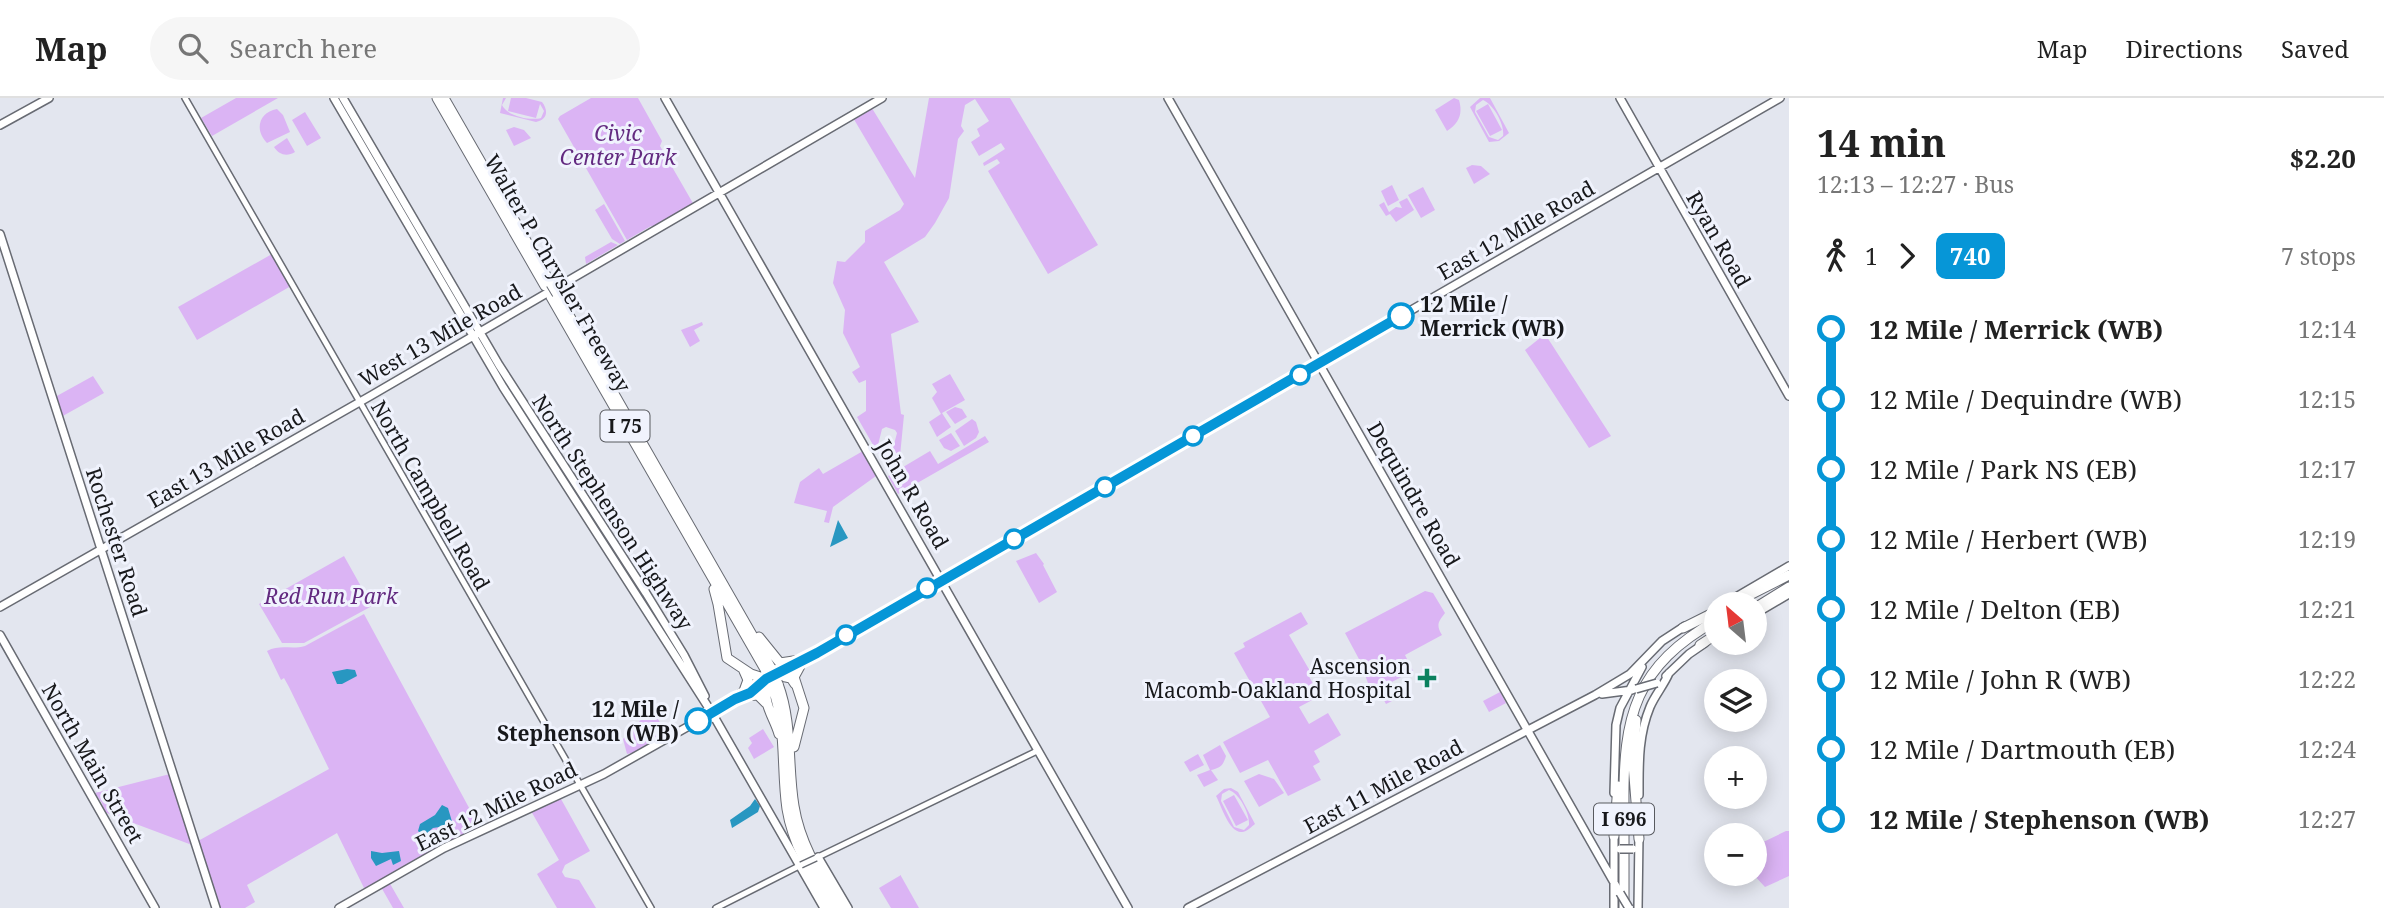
<!DOCTYPE html>
<html lang="en">
<head>
<meta charset="utf-8">
<style>
	body { margin:0; font-family:"Noto Serif",serif; background:#f6f6f6; color:#222; height:100vh; display:flex; flex-direction:column; font-size:26px; white-space:nowrap }
	* { box-sizing:border-box; margin:0 }
	p { font-size:23px; color:#767676 }
	.icon { flex:none; width:38px; height:38px; fill:none; stroke:currentColor; stroke-width:2; stroke-linecap:round; stroke-linejoin:round }
	.map { position:relative; flex:1; overflow:hidden }
	.drawer { display:flex; flex-direction:column; background:#fff; width:595px }
	.drawer>* { flex:none }
	.badge { padding:0 14px; border-radius:10px; font-size:24px; line-height:46px }
	.needle { width:46px; rotate:332deg }
	.controls { position:absolute; left:1704px; top:494px; display:grid; gap:14px }
	.controls a { display:grid; place-items:center; width:63px; height:63px; border-radius:50%; background:#fff; box-shadow:0 4px 18px #0003; font-size:35px }
	.map>.badge { position:absolute; translate:-50% -50%; box-shadow:0 0 0 4px #fff }
	.legs { display:flex; align-items:center; gap:10px; height:77px; padding:0 28px; font-size:23px }
	.legs p { margin-inline-start:auto }
	.headline { display:flex; align-items:center; justify-content:space-between; height:119px; padding:0 28px }
	h1 { font-size:38px; font-weight:700; line-height:52px }
	ul { padding:0 28px; list-style:none }
	li { display:flex; align-items:center; gap:24px; height:70px; font-size:26px }
	li i { display:grid; place-items:center; width:10px; height:100%; margin:0 9px; background:currentColor }
	li i::after { content:''; width:18px; height:18px; margin:-9px; border:5px solid; border-radius:50%; background:#fff }
	li p { margin-inline-start:auto }
	li:first-child i { background:linear-gradient(#0000 50%,currentColor 0) }
	li:last-child i { background:linear-gradient(currentColor 50%,#0000 0) }
	header { display:flex; align-items:center; gap:42px; box-sizing:border-box; height:98px; padding:0 35px; background:#fff; border-bottom:2px solid #e0e0e0 }
	header strong { font-size:33px }
	nav { display:flex; gap:38px; margin-inline-start:auto; font-size:24px }
	.search { width:490px; height:63px; background:#f6f6f6; display:flex; align-items:center; gap:18px; box-sizing:border-box; padding:0 24px; border-radius:38px; color:#767676; font-size:26px }
	main { display:flex; flex:1; min-height:0 }
	.map>svg:first-child { display:block }
</style>
</head>
<body>
<header>
<strong>Map</strong>
<div class="search"><svg class="icon" aria-label="search" viewBox="0 0 24 24"><circle cx="10" cy="10" r="6"/><path d="M15 15l6 6"/></svg>Search here</div>
<nav><a>Map</a><a>Directions</a><a>Saved</a></nav>
</header>
<main>
<div class="map">
<svg width="1789" height="810" viewBox="0 0 1789 810">
	<rect width="100%" height="100%" fill="#e3e6ef"/>
	<!-- green -->
	<path fill="#dbb4f4" fill-rule="evenodd" d="M236,0H278L212,38L201,20Z
		M503,0H506L502,7C507,18 530,23 541,20L544,13L540,6L536,20L508,13L511,0H526L542,4C549,13 547,22 536,24L500,15Z
		M591,0H638L662,43L660,48L694,107L682,113L680,111L679,115L654,129L651,128L627,142L558,21L560,18Z
		M929,0H1010L1098,147L1048,176L988,73L1000,65L997,61L984,68L983,65L1005,51L1001,45L979,58L971,44L980,38L977,31L989,23L975,1L965,7L961,28L964,33L958,41L949,100L935,125L925,139L884,164L919,224L891,236L901,316L904,317L900,358L890,370L876,352L857,319L866,313V282L859,285L852,274L860,269L843,235L845,212L833,185L837,163L845,164L865,144V133L900,112L904,106L852,18L870,7L915,80ZM886,329L895,332L897,335L892,354L885,359L878,347L882,331Z
		M1454,0L1459,2C1463,16 1459,25 1447,33L1435,12Z
		M1480,0H1490L1509,35L1499,43L1489,44L1470,9ZM1483,2C1494,7 1505,27 1503,38L1498,42L1489,39L1475,14L1476,7Z
		M1488,6L1502,32L1490,38L1476,13Z
		M277,11L283,17L290,34L267,45C254,32 259,14 277,11Z
		M305,14L321,40L307,48L292,22Z
		M514,29L524,32L531,40L514,48L506,32Z
		M287,40L295,54C287,59 279,57 274,49Z
		M1472,67L1481,68L1490,76L1474,86L1466,70Z
		M1392,87L1399,102L1388,108L1381,93Z
		M1423,89L1435,112L1421,120L1408,97Z
		M1407,100L1414,112L1396,124L1390,116L1386,118L1379,107L1384,104L1389,114L1396,109L1402,110L1399,104Z
		M604,106L625,143L620,146L612,141L595,112Z
		M611,144L618,147L586,166L585,159Z
		M272,156L291,188L197,242L178,209Z
		M702,224L703,227L694,232L700,243L690,249L681,232Z
		M1545,236L1611,338L1589,350L1525,252Z
		M950,276L965,302L942,315L951,329L937,339L929,324L941,316L932,300L937,294L932,286Z
		M93,278L104,295L61,319L55,299Z
		M955,309L962,311L967,319L955,326L946,314Z
		M972,321L976,324L979,334L976,340L964,348L955,333Z
		M951,335L960,348L951,353L944,350L939,342Z
		M985,338L989,344L898,396L888,378L930,353L938,366Z
		M863,353L876,378L833,409L829,425L824,424L827,413L794,405L800,384L819,370L823,376Z
		M1036,455L1044,466L1043,467L1057,494L1039,505L1016,463Z
		M344,458L372,508L304,545H282L259,506Z
		M1425,493L1433,495L1445,515C1438,524 1436,527 1442,537L1405,557L1413,573L1384,588L1392,603L1386,606L1381,597L1371,602L1363,588L1368,585L1360,563L1345,535Z
		M1301,514L1308,526L1289,537L1310,573L1307,575L1320,598L1299,609L1309,626L1328,615L1341,637L1314,653L1320,664L1313,668L1321,682L1288,698L1268,662L1240,675L1223,644L1270,619L1234,555L1245,549L1243,545Z
		M364,516L480,730L365,792L337,735L247,787L255,804L245,810H219L198,743L329,671L289,589L284,580L281,582L267,553C280,546 292,552 305,548Z
		M1500,594L1506,605L1489,614L1483,603Z
		M652,610L668,639L633,659L631,655L627,656L623,641Z
		M763,631L774,649L754,661L748,650L752,645L749,640Z
		M1220,647L1226,658C1223,668 1220,670 1211,672L1218,682L1204,689L1197,677L1210,672L1203,657Z
		M1198,656L1204,667L1190,674L1184,664Z
		M170,676L192,747L104,714L102,705L95,695Z
		M1259,676L1274,681L1284,695L1259,709L1244,683Z
		M1231,690L1238,694L1255,726C1252,728 1247,734 1242,734C1229,735 1221,707 1216,698L1224,691ZM1229,692C1240,696 1250,716 1249,727L1244,732L1234,729L1221,703L1222,696Z
		M1234,697L1248,722L1236,728L1223,703Z
		M561,701L590,753L565,767L562,774L565,779L579,782L596,810H557L537,776L559,762L531,713Z
		M1786,733H1789V778L1765,789L1752,775H1755V748Z
		M901,777V778L919,810H891L879,790Z
		M389,784L404,810H393L381,789Z"/>
	<!-- water -->
	<path fill="#2897c1" d="M838,422L848,440L830,449Z
		M347,571L355,572L357,578L342,586H337L332,574Z
		M755,701L760,708L758,714L732,730L730,722L750,708Z
		M442,707L448,710L453,727L433,730L425,737H422L418,733L420,726L435,717Z
		M371,753L382,755L399,753L401,763L393,767L391,761L376,768L371,760Z"/>
	<g fill="none" stroke-linecap="round" stroke-linejoin="round">
		<!-- minor casing -->
		<g stroke="#686b73" stroke-width="8">
			<path id="minor" d="M185,0L651,810
				M816,760L1037,653
				M716,810L801,767"/>
		</g>
		<!-- major casing -->
		<g stroke="#686b73" stroke-width="10">
			<path id="major" d="M334,0L503,289L712,615L824,810
				M343,0L499,267L646,495L684,557L705,598
				M665,0L1128,810
				M1168,0L1620,795
				M1620,0L1789,298
				M0,27L49,0
				M0,136L216,810
				M1724,506L1789,468
				M0,509L372,297L882,0
				M1755,516L1789,496
				M0,537L155,810
				M1666,578L1689,556L1705,545
				M1602,596L1632,592
				M1614,695L1616,627L1620,610L1642,569
				M1639,697C1639,667 1638,638 1650,609C1655,597 1664,587 1669,575
				M1614,735V810
				M818,759L848,810
				M339,810L444,750L604,676L712,615L744,593L762,588L785,576L796,564L817,554L1780,0
				M1188,810L1595,597L1630,576L1662,543L1685,528
				M1638,810L1639,737"/>
		</g>
		<!-- highway casing -->
		<g stroke="#686b73" stroke-width="11">
			<path id="highway" d="M437,0L545,188
				M444,0L551,186
				M558,198L771,570
				M551,199L766,573
				M714,491L718,506L727,560L751,576L766,581
				M1732,506L1789,477
				M1755,510L1789,489
				M1683,530L1717,513
				M759,539L780,565L800,562
				M1700,547L1717,536
				M781,578L791,580L795,586
				M771,583C758,600 774,618 779,636
				M778,586C793,626 787,666 794,708C800,746 820,777 840,810
				M772,588C787,629 781,670 787,711C793,748 813,779 832,810
				M744,593L748,582L744,573
				M744,598L758,597L766,605
				M1636,622L1633,666L1639,741
				M794,649L804,610L794,579L800,568
				M1614,738L1618,688
				M1624,810C1624,776 1624,741 1624,707C1623,618 1635,568 1717,522"/>
		</g>
		<!-- minor -->
		<use href="#minor" stroke="#fff" stroke-width="5"/>
		<!-- major -->
		<use href="#major" stroke="#fff" stroke-width="7"/>
		<!-- highway -->
		<use href="#highway" stroke="#fff" stroke-width="9"/>
		<!-- minor-bridge casing -->
		<g stroke="#686b73" stroke-width="8" stroke-linecap="butt">
			<path id="minor-bridge" d="M801,767L816,760"/>
		</g>
		<!-- major-bridge casing -->
		<g stroke="#686b73" stroke-width="10" stroke-linecap="butt">
			<path id="major-bridge" d="M1636,591L1657,585
				M1620,751H1633
				M1620,795L1629,810"/>
		</g>
		<!-- highway-bridge casing -->
		<g stroke="#686b73" stroke-width="11" stroke-linecap="butt">
			<path id="highway-bridge" d="M551,186L557,196
				M771,570L778,586
				M766,573L772,588"/>
		</g>
		<!-- minor-bridge -->
		<use href="#minor-bridge" stroke="#fff" stroke-width="5"/>
		<!-- major-bridge -->
		<use href="#major-bridge" stroke="#fff" stroke-width="7"/>
		<!-- highway-bridge -->
		<use href="#highway-bridge" stroke="#fff" stroke-width="9"/>
	</g>
	<g fill="none" stroke-linecap="round" stroke-linejoin="round">
		<!-- line-1 casing -->
		<g stroke="#fff" stroke-width="16">
			<path id="line-1" d="M698,623L735,601L750,595L766,581L817,555L1401,218"/>
		</g>
		<!-- line-1 -->
		<use href="#line-1" stroke="#0696d7" stroke-width="10"/>
	</g>
	<!-- markers -->
	<g fill="#fff" stroke="#0696d7" stroke-width="3.5">
		<circle cx="1401" cy="218" r="12"/>
		<circle cx="1300" cy="277" r="9"/>
		<circle cx="1193" cy="338" r="9"/>
		<circle cx="1105" cy="389" r="9"/>
		<circle cx="1014" cy="441" r="9"/>
		<circle cx="927" cy="490" r="9"/>
		<circle cx="846" cy="537" r="9"/>
		<circle cx="698" cy="623" r="12"/>
	</g>
	<path fill="#0a805e" stroke="#f0f3fd" stroke-width="2.5" d="M1423.5 569.5h7v7h7v7h-7v7h-7v-7h-7v-7h7z"/>
	<g text-anchor="middle" dominant-baseline="central" stroke-width="6" stroke-linejoin="round" paint-order="stroke">
		<!-- shield labels -->
		<g fill="#f0f3fd" stroke="#585a5f" stroke-width="2">
			<rect x="600.5" y="312.5" width="49" height="31" rx="5"/>
			<rect x="1594" y="705.5" width="60" height="31" rx="5"/>
		</g>
		<g font-size="19" font-weight="bold" fill="#17181b">
			<text x="625" y="328">I 75</text>
			<text x="1624" y="721">I 696</text>
		</g>
		<!-- park labels -->
		<g font-size="21" font-style="italic" fill="#632a80" stroke="#f0f3fd">
			<text x="618" y="35">Civic<tspan x="618" dy="24">Center Park</tspan></text>
			<text x="331" y="498">Red Run Park</text>
		</g>
		<!-- street labels -->
		<g font-size="21" fill="#17181b" stroke="#f0f3fd">
			<text transform="translate(1516 132) rotate(-30)">East 12 Mile Road</text>
			<text transform="translate(1719 141) rotate(60)">Ryan Road</text>
			<text transform="translate(558 175) rotate(60)">Walter P. Chrysler Freeway</text>
			<text transform="translate(440 237) rotate(-30)">West 13 Mile Road</text>
			<text transform="translate(226 360) rotate(-30)">East 13 Mile Road</text>
			<text transform="translate(913 396) rotate(60)">John R Road</text>
			<text transform="translate(1414 396) rotate(60)">Dequindre Road</text>
			<text transform="translate(431 397) rotate(60)">North Campbell Road</text>
			<text transform="translate(613 414) rotate(57)">North Stephenson Highway</text>
			<text transform="translate(117 444) rotate(72)">Rochester Road</text>
			<text transform="translate(93 665) rotate(60)">North Main Street</text>
			<text transform="translate(1383 688) rotate(-28)">East 11 Mile Road</text>
			<text transform="translate(496 708) rotate(-26)">East 12 Mile Road</text>
		</g>
		<!-- stop labels -->
		<g font-size="21" font-weight="bold" fill="#17181b" stroke="#f0f3fd" text-anchor="start">
			<text x="1420" y="206">12 Mile /<tspan x="1420" dy="24">Merrick (WB)</tspan></text>
			<text x="679" y="611" text-anchor="end">12 Mile /<tspan x="679" dy="24">Stephenson (WB)</tspan></text>
		</g>
		<!-- poi labels -->
		<g font-size="21" fill="#17181b" stroke="#f0f3fd" text-anchor="end">
			<text x="1411" y="568">Ascension<tspan x="1411" dy="24">Macomb-Oakland Hospital</tspan></text>
		</g>
	</g>
</svg>
<div class="controls">
<a><svg class="needle" viewBox="-14 -14 28 28"><path d="M0-13l5 13h-10z" fill="#e53935"/><path d="M0 13l5-13h-10z" fill="#767676"/></svg></a>
<a><svg class="icon" aria-label="layers" viewBox="0 0 24 24"><path d="M12 4l9 5-9 5-9-5zM3 14l9 5 9-5"/></svg></a>
<a>+</a>
<a>−</a>
</div>
</div>
<section class="drawer">
<div class="headline"><div><h1>14 min</h1><p>12:13 – 12:27 · Bus</p></div><b>$2.20</b></div>
<div class="legs"><svg class="icon" aria-label="walk" viewBox="0 0 24 24"><circle cx="13" cy="4" r="2"/><path d="M13 8l-2 6 4 7M11 14l-3 7M7 12l3-4h3l4 4"/></svg>1<svg class="icon" aria-label="forward" viewBox="0 0 24 24"><path d="M9 5l7 7-7 7"/></svg><b class="badge" style="background:#0696d7;color:#fff">740</b><p>7 stops</p></div>
<ul>
<li><i style="color:#0696d7"></i><b>12 Mile / Merrick (WB)</b><p>12:14</p></li>
<li><i style="color:#0696d7"></i><span>12 Mile / Dequindre (WB)</span><p>12:15</p></li>
<li><i style="color:#0696d7"></i><span>12 Mile / Park NS (EB)</span><p>12:17</p></li>
<li><i style="color:#0696d7"></i><span>12 Mile / Herbert (WB)</span><p>12:19</p></li>
<li><i style="color:#0696d7"></i><span>12 Mile / Delton (EB)</span><p>12:21</p></li>
<li><i style="color:#0696d7"></i><span>12 Mile / John R (WB)</span><p>12:22</p></li>
<li><i style="color:#0696d7"></i><span>12 Mile / Dartmouth (EB)</span><p>12:24</p></li>
<li><i style="color:#0696d7"></i><b>12 Mile / Stephenson (WB)</b><p>12:27</p></li>
</ul>
</section>
</main>
</body>
</html>
